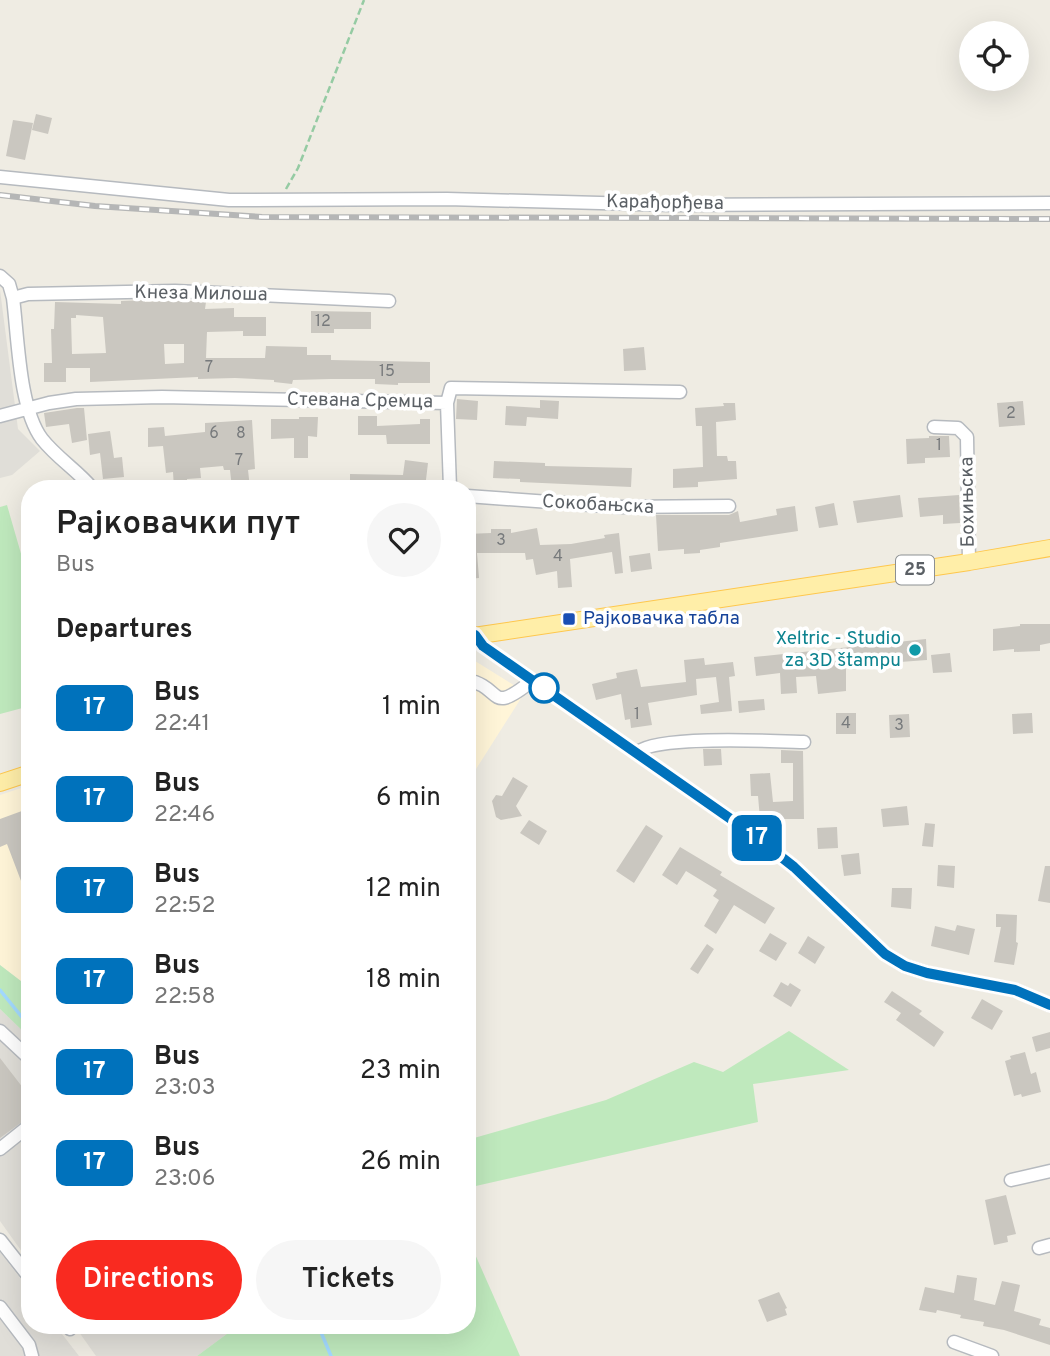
<!DOCTYPE html>
<html lang="en">
<head>
<meta charset="utf-8">
<style>
	body { margin:0; font-family:Overpass,sans-serif; background:#f6f6f6; color:#222; height:100vh; display:flex; flex-direction:column; font-size:26px; white-space:nowrap }
	* { box-sizing:border-box; margin:0 }
	p { font-size:23px; color:#767676 }
	.icon { flex:none; width:38px; height:38px; fill:none; stroke:currentColor; stroke-width:2; stroke-linecap:round; stroke-linejoin:round }
	.map { position:relative; flex:1; overflow:hidden }
	.side { position:absolute; left:21px; top:480px; width:455px; height:854px; display:flex; flex-direction:column; background:#fff; border-radius:28px; box-shadow:0 7px 28px #0002 }
	.side>* { flex:none }
	.badge { padding:0 14px; border-radius:10px; font-size:24px; line-height:46px }
	.tools { position:absolute; left:959px; top:21px; display:grid; gap:14px }
	.tools a { display:grid; place-items:center; width:70px; height:70px; border-radius:50%; background:#fff; box-shadow:0 7px 28px #0002; font-size:35px }
	.map>.badge { position:absolute; translate:-50% -50%; box-shadow:0 0 0 4px #fff }
	h2 { padding:0 35px; font-size:26px; line-height:63px }
	.round { display:grid; place-items:center; flex:none; width:74px; height:74px; border-radius:37px; background:#f6f6f6 }
	.head { display:flex; align-items:center; justify-content:space-between; height:119px; padding:0 35px }
	h1 { font-size:33px; font-weight:600; line-height:52px }
	.button { display:flex; gap:14px; margin-top:auto; padding:14px 35px }
	.button a { flex:1; height:80px; border-radius:42px; background:#f92a20; color:#fff; font-size:28px; font-weight:600; line-height:80px; text-align:center }
	.button a+a { background:#f6f6f6; color:#222 }
	ul { padding:0; list-style:none }
	li { display:flex; align-items:center; gap:21px; height:91px; padding:0 35px }
	li div { flex:1 }
	li b { display:block; font-size:26px }
	li em { font-style:normal }
	li .badge { min-width:77px; font-weight:700; text-align:center }
	.map>svg:first-child { display:block }
</style>
</head>
<body>
<div class="map">
<svg width="1050" height="1356" viewBox="0 0 1050 1356">
	<rect width="100%" height="100%" fill="#efece3"/>
	<!-- commercial -->
	<path fill="#fff5d8" d="M467,656L525,692L471,777L467,779Z
		M30,785V988L0,965V795Z"/>
	<!-- industrial -->
	<path fill="#e0ded8" d="M0,290L18,429L40,451L12,475L0,478Z
		M0,1009L30,1038V1263L0,1221Z
		M0,1252L30,1291V1325H55L79,1356H0Z
		M74,1325H239L197,1356H96Z"/>
	<!-- green -->
	<path fill="#bfe9bd" d="M7,505L30,585V706L0,714V507Z
		M0,965L30,988V1038L0,1009Z
		M789,1031L849,1070L753,1084L758,1122L467,1188V1140L606,1100L694,1062L723,1072Z
		M467,1236L520,1356H197L239,1325H467Z"/>
	<g fill="none" stroke-linecap="round" stroke-linejoin="round">
		<!-- stream -->
		<path stroke="#a3daff" stroke-width="3.5" d="M0,990L21,1016L30,1023
			M318,1325L331,1356"/>
	</g>
	<!-- building -->
	<path fill="#cac7c0" fill-rule="evenodd" d="M36,114L52,118L48,134L32,130Z
		M13,120L33,123L25,160L6,156Z
		M145,300V302L180,300L206,302L205,309L234,308V317H266V336H243V331L207,332L206,358H265L266,346L307,347V355H331V360L430,362V383H398V385L375,384V379H331L293,380L292,384L274,382V380L235,378L198,379V377L90,382V368H66V382H44V363H52L51,329H54L55,302L121,304V301ZM76,315L103,317L106,353L72,354L71,318H76ZM164,344H184V363L165,364Z
		M311,311L371,312V329H334V333H311Z
		M644,347L646,370L624,371L623,349Z
		M457,399L478,401L477,420L456,419Z
		M540,400L559,401L558,419L527,417L526,426L505,425L506,406L540,408Z
		M1023,401L1025,425L999,427L997,403Z
		M723,403H735L736,420L716,422L717,456H727L728,461H736L737,479L698,482V487L673,488V469L703,467L702,426H696L695,408L724,406Z
		M77,408H84L87,440L72,443L69,424L46,427L44,413Z
		M358,416H377V426L420,424V419H430V444H387L386,435H358Z
		M299,417H318L317,437L308,436V458H294V438L271,439V419H299Z
		M252,420L255,469L248,470L250,488H232L230,470H224L223,466L200,468L201,478L187,479V488H174L173,472L166,473L163,446L148,447V428L164,427L165,436L205,432V423Z
		M110,431L114,458L122,457L124,477L103,479L100,453L90,455L88,434Z
		M929,436H949L950,457L925,458V463L907,464L906,439L929,438Z
		M405,460L428,463L425,488H350V474L403,475Z
		M494,461L545,463V466L632,468L631,487L520,482V479L493,478Z
		M900,495L903,517L857,523L853,501Z
		M959,495L960,523L943,524V515L920,517L918,498Z
		M834,503L838,525L819,528L815,507Z
		M795,506L798,531L720,543V547L700,550V553L684,554V549L658,551L656,515H729L738,511L740,522L777,515L776,509Z
		M537,528L540,545L571,544L605,538L604,535L619,533L623,573L615,574L612,552L570,559L572,587L558,588L557,571L536,575L533,559L526,560L525,553H477L479,578L467,579V534L491,533V529H511V533Z
		M650,553L652,569L631,572L629,556Z
		M1020,624H1050V643L1040,645V651L1014,652V649L993,651V629L1020,626Z
		M926,639L927,660L846,666V691L818,694L816,676L796,677L797,693L781,694L780,673L756,676L754,657Z
		M950,653L952,672L933,673L931,655Z
		M704,658L705,665L733,662L735,676L729,677L732,711L701,714L700,705L719,702L716,677L696,679L697,695L648,703L652,725L631,728L630,719L625,720L621,694L596,700L592,684L617,678L616,673L637,669L641,687L686,682L684,660Z
		M764,699L765,710L739,713L738,701Z
		M836,713H856V734H836Z
		M1032,713L1033,733L1013,734L1012,714Z
		M909,714L910,737L890,738L889,715Z
		M703,749H721L722,765L704,766Z
		M781,750L803,751L804,819H760L758,796H751L750,774L770,773L773,802L793,801V763H781Z
		M513,777L528,786L516,806L522,816L501,820L496,817L492,801L496,795L502,796Z
		M907,806L909,825L883,827L881,809Z
		M30,808V902H29L7,844L0,847V819Z
		M529,820L547,831L539,845L520,833Z
		M925,823L935,824L933,847L922,846Z
		M646,825L663,836L634,883L616,871Z
		M837,827L838,848L818,849L817,828Z
		M680,847L722,872L720,875L775,908L765,924L734,905L716,934L704,926L719,900L713,896L717,890L686,871L677,885L662,875Z
		M859,853L861,874L844,876L841,855Z
		M938,865L955,866L954,888L937,886Z
		M1045,866H1050V903L1038,901Z
		M892,888H912L911,909L891,907Z
		M996,914L1017,915L1016,942L1018,943L1014,965L994,962L1001,927H996Z
		M957,925L975,929L969,955L931,946L935,926L955,931Z
		M770,933L787,943L776,961L759,951Z
		M808,936L825,947L815,964L798,953Z
		M707,944L714,949L698,974L690,969Z
		M781,982L788,986L790,983L801,990L791,1007L773,996Z
		M892,991L922,1011L919,1014L944,1032L934,1047L896,1020L901,1013L884,1002Z
		M982,999L1003,1011L992,1030L971,1018Z
		M1050,1032V1048L1036,1052L1032,1037Z
		M1025,1052L1031,1074L1036,1072L1041,1092L1022,1097L1021,1094L1014,1096L1005,1061L1011,1059L1010,1056Z
		M0,1058L30,1097V1116L0,1138Z
		M1006,1195L1016,1234L1007,1236L1008,1242L994,1245L985,1200Z
		M957,1275L977,1278L974,1300L995,1305L1002,1281L1020,1285L1014,1311L1041,1319L1039,1325L1050,1328V1345L1004,1330L983,1326L984,1322L960,1318L961,1315L937,1310L936,1313L919,1310L925,1287L954,1293Z
		M779,1292L787,1308L785,1309L787,1315L767,1322L758,1300Z"/>
	<g fill="none" stroke-linecap="round" stroke-linejoin="round">
		<!-- minor casing -->
		<g stroke="#b6babf" stroke-width="15">
			<path id="minor" d="M0,177L229,200L447,199L673,205L1050,203
				M0,276L9,284L13,298C18,337 19,409 42,439C57,458 77,470 92,488
				M13,298L28,294L175,291L389,301
				M0,416L49,403L76,399L162,397L447,403
				M934,427L958,428L967,437L969,562
				M450,488L447,403L451,388L680,392
				M467,496L619,507L729,506
				M475,635L483,646L748,831L794,867L885,954L905,966L927,973L1015,990L1050,1005
				M467,680C504,687 487,717 533,680
				M638,752C658,735 773,741 804,742
				M0,1031L30,1059
				M0,1149L30,1125
				M1011,1180L1050,1171
				M0,1240L30,1278
				M1039,1248L1050,1245
				M0,1307L29,1345L32,1356
				M67,1325L70,1329
				M954,1342L992,1356"/>
		</g>
		<!-- major casing -->
		<g stroke="#fec74d" stroke-width="18">
			<path id="major" d="M467,637L969,562L1050,548
				M0,783L30,773"/>
		</g>
		<!-- path -->
		<path stroke="#95cba3" stroke-width="2.5" stroke-dasharray="7 3.5" stroke-linecap="butt" d="M286,189L298,168L364,0"/>
		<!-- minor -->
		<use href="#minor" stroke="#fff" stroke-width="12"/>
		<!-- major -->
		<use href="#major" stroke="#ffeea8" stroke-width="16"/>
		<!-- rail casing -->
		<g stroke="#b5b6b6" stroke-width="6">
			<path id="rail" d="M0,195L95,206L262,217L1050,219"/>
		</g>
		<!-- rail -->
		<use href="#rail" stroke="#fff" stroke-width="3.5" stroke-dasharray="10" stroke-linecap="butt"/>
	</g>
	<g fill="none" stroke-linecap="round" stroke-linejoin="round">
		<!-- line casing -->
		<g stroke="#fff" stroke-width="16">
			<path id="line" d="M475,635L483,646L748,831L794,867L885,954L905,966L927,973L1015,990L1050,1005"/>
		</g>
		<!-- line -->
		<use href="#line" stroke="#0072bc" stroke-width="10"/>
	</g>
	<!-- markers -->
	<rect fill="#1a4fb4" stroke="#fff" stroke-width="2.5" x="562" y="612" width="14" height="14" rx="3.5"/>
	<circle fill="#0f9aa8" stroke="#fff" stroke-width="2.5" cx="915" cy="650" r="7"/>
	<circle fill="#fff" stroke="#0072bc" stroke-width="3.5" cx="544" cy="688" r="14"/>
	<g text-anchor="middle" dominant-baseline="central" stroke-width="7" stroke-linejoin="round" paint-order="stroke">
		<!-- number labels -->
		<g font-size="16" fill="#777a7c">
			<text x="323" y="322">12</text>
			<text x="209" y="368">7</text>
			<text x="387" y="372">15</text>
			<text x="1011" y="414">2</text>
			<text x="214" y="434">6</text>
			<text x="241" y="434">8</text>
			<text x="939" y="446">1</text>
			<text x="239" y="461">7</text>
			<text x="501" y="541">3</text>
			<text x="558" y="557">4</text>
			<text x="637" y="715">1</text>
			<text x="846" y="724">4</text>
			<text x="899" y="726">3</text>
		</g>
		<!-- shield labels -->
		<rect fill="#fff" stroke="#8c9093" stroke-width="2" x="896" y="555.5" width="38" height="29" rx="5"/>
		<g font-size="18" font-weight="bold" fill="#5b6065">
			<text x="915" y="570">25</text>
		</g>
		<!-- street labels -->
		<g font-size="19" fill="#5b6065" stroke="#fff">
			<text transform="translate(665 203) rotate(1)">Карађорђева</text>
			<text transform="translate(201 294) rotate(1)">Кнеза Милоша</text>
			<text transform="translate(360 401) rotate(1)">Стевана Сремца</text>
			<text transform="translate(968 502) rotate(-91)">Бохињска</text>
			<text transform="translate(598 505) rotate(3)">Сокобањска</text>
		</g>
		<!-- transit labels -->
		<g font-size="19" fill="#164399" stroke="#fff" text-anchor="start">
			<text x="583" y="619">Рајковачка табла</text>
		</g>
		<!-- culture labels -->
		<g font-size="19" fill="#0d838f" stroke="#fff" text-anchor="end">
			<text x="901" y="639">Xeltric - Studio<tspan x="901" dy="22">za 3D štampu</tspan></text>
		</g>
	</g>
</svg>
<div class="tools">
<a><svg class="icon" aria-label="locate" viewBox="0 0 24 24"><circle cx="12" cy="12" r="6"/><path d="M12 2v4M12 18v4M2 12h4M18 12h4"/></svg></a>
</div>
<b class="badge" style="left:757px;top:838px;background:#0072bc;color:#fff">17</b>
<section class="side">
<div class="head"><div><h1>Рајковачки пут</h1><p>Bus</p></div><a class="round"><svg class="icon" aria-label="heart" viewBox="0 0 24 24"><path d="M12 20l-8-8c-3-5 5-10 8-4 3-6 11-1 8 4z"/></svg></a></div>
<h2>Departures</h2>
<ul>
<li><span class="badge" style="background:#0072bc;color:#fff">17</span><div><b>Bus</b><p>22:41</p></div><em>1 min</em></li>
<li><span class="badge" style="background:#0072bc;color:#fff">17</span><div><b>Bus</b><p>22:46</p></div><em>6 min</em></li>
<li><span class="badge" style="background:#0072bc;color:#fff">17</span><div><b>Bus</b><p>22:52</p></div><em>12 min</em></li>
<li><span class="badge" style="background:#0072bc;color:#fff">17</span><div><b>Bus</b><p>22:58</p></div><em>18 min</em></li>
<li><span class="badge" style="background:#0072bc;color:#fff">17</span><div><b>Bus</b><p>23:03</p></div><em>23 min</em></li>
<li><span class="badge" style="background:#0072bc;color:#fff">17</span><div><b>Bus</b><p>23:06</p></div><em>26 min</em></li>
</ul>
<div class="button"><a>Directions</a><a>Tickets</a></div>
</section>
</div>
</body>
</html>
